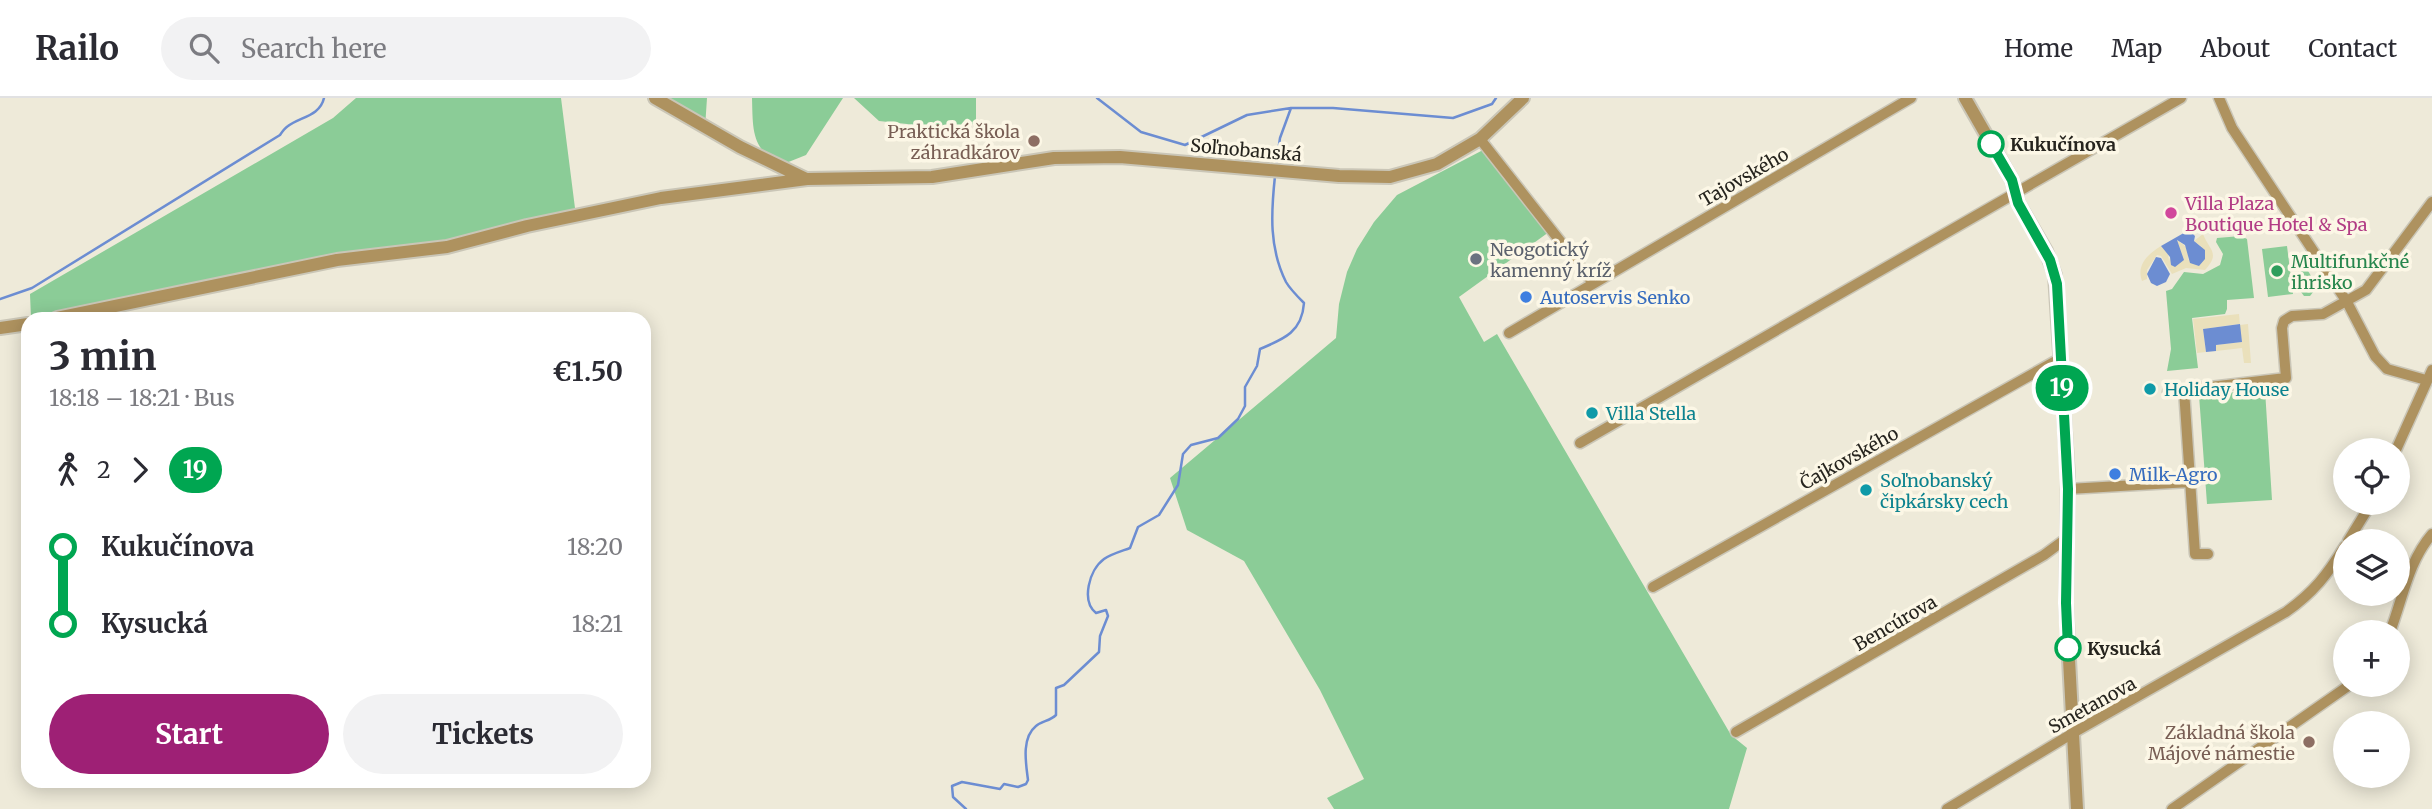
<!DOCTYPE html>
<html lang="en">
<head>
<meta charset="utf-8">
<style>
	body { margin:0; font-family:Merriweather,serif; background:#f2f2f3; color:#2b2b33; height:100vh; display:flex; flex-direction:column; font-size:26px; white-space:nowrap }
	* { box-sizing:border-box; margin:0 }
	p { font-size:23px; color:#7c7c81 }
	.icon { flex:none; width:38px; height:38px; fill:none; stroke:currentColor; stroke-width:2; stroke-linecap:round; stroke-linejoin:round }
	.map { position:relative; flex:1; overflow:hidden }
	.sheet { position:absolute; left:21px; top:214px; width:630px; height:476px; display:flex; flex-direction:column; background:#fff; border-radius:21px; box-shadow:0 4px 18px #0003 }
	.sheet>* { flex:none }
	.badge { padding:0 14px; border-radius:23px; font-size:24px; line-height:46px }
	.buttons { position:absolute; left:2333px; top:340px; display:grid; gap:14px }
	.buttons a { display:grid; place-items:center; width:77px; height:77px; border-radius:50%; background:#fff; box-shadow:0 4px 18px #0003; font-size:35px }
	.map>.badge { position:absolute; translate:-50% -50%; box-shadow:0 0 0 4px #fff }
	.legs { display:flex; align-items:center; gap:10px; height:77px; padding:0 28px; font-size:23px }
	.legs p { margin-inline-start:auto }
	.headline { display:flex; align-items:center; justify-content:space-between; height:119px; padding:0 28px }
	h1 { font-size:38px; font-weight:700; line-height:52px }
	.primary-button { display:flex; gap:14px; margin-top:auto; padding:14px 28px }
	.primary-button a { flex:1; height:80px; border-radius:42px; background:#9e2075; color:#fff; font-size:28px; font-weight:700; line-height:80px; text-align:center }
	.primary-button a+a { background:#f2f2f3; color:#2b2b33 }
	ul { padding:0 28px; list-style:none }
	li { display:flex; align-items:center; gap:24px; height:77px; font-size:26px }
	li i { display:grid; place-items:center; width:10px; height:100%; margin:0 9px; background:currentColor }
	li i::after { content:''; width:18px; height:18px; margin:-9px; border:5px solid; border-radius:50%; background:#fff }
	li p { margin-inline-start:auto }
	li:first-child i { background:linear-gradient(#0000 50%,currentColor 0) }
	li:last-child i { background:linear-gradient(currentColor 50%,#0000 0) }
	header { display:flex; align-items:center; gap:42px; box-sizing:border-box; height:98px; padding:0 35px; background:#fff; border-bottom:2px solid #e1e1e2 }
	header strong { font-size:33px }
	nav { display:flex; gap:38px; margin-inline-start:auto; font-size:24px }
	.search { width:490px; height:63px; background:#f2f2f3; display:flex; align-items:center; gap:18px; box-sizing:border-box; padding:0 24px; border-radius:38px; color:#7c7c81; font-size:26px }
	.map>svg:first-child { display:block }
</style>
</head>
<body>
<header>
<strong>Railo</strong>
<div class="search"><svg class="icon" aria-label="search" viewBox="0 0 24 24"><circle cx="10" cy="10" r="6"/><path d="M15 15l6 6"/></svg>Search here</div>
<nav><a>Home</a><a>Map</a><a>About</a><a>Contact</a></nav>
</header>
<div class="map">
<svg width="2432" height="711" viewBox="0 0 2432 711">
	<rect width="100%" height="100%" fill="#eeead9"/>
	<!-- green -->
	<path fill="#8bcc97" d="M356,0H561L576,118L416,153L56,220H31L30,196L333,20Z
		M655,0H707L705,30Z
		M752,0H843L806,57L781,67C751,51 753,31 752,0Z
		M854,0H976V24L963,32L879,23Z
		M1483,52L1549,134L1459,199L1484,244L1497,236L1731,637L1747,650L1729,711H1334L1327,700L1364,681L1320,592L1244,463L1187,432L1170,380L1336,240L1339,206L1347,174L1357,151L1374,124L1397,97Z
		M2241,138L2247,141L2254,200L2227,202V211L2225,216L2192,220L2198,270L2167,273L2171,251L2166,193L2172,191L2184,174L2203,176L2220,167L2223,156L2216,144L2217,140Z
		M2287,148L2293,196L2268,199L2262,151Z
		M2298,156L2314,183L2312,186L2314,193L2310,198H2304L2301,194L2304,180L2295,169Z
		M2265,292L2272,402L2207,406L2199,297Z"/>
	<!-- sand -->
	<path fill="#eae0bb" d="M2203,136C2209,152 2221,155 2205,172L2186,170L2172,176L2161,158L2157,157L2147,172V181L2142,183C2136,167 2148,156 2161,148L2168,156L2169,163L2176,142C2186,147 2189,151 2188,162L2202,149L2194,143Z
		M2239,216L2240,227L2248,226L2251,265H2244L2242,250L2216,253L2215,247L2242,244L2239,226L2203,231L2206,254L2197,255L2193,221Z"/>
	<!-- water -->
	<path fill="#6c8dd2" d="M2189,132L2195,138L2194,143L2205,152V161L2199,168L2190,165L2185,147L2177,142L2184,162L2175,169L2171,167L2170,159L2161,148Z
		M2156,159L2161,160L2170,176L2166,184L2157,188L2151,185L2147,176Z
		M2240,226L2242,244L2216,247V253L2206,254L2203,231Z"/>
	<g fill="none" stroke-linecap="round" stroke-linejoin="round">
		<!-- stream -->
		<path stroke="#6c8dd2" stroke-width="2.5" d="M1097,0L1141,34L1185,47L1247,17L1291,10H1333L1453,20L1492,6L1496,0
			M1276,68L1280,40L1291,10
			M0,201L32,190L280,37C282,34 285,30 288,28C300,19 320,18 324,0
			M966,711L953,699L952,688L962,684L1000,691L1004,686L1018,689L1026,686L1028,682C1026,666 1021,640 1036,628C1042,623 1050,623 1056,617V590L1064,587L1099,554L1100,538L1108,518L1106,512L1096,515C1081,503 1089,472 1104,461C1111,456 1122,453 1130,450L1138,429L1159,417L1178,387L1183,356L1191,347L1218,340L1238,321L1245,308V289L1257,268L1260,251C1284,241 1302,234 1304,205C1298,199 1290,191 1286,184C1269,150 1271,115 1275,78"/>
		<!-- minor casing -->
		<g stroke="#cac6b7" stroke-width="13">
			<path id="minor" d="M2219,0L2232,30L2347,204L2375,258L2387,271L2426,282
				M1480,41L1593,185
				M1509,235L1911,0
				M2184,292L2195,456H2208
				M2168,294L2286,280L2282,230L2284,223L2292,218L2323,216L2366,192L2432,104
				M1580,345L2181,0
				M2396,352L2432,272
				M2068,391L2190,384
				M2348,443L2372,404
				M1653,489L2061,260
				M2390,534C2403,500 2408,464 2432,436
				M1736,634L2044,457L2067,440
				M1947,711L2073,635L2286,514C2314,494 2327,477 2345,448
				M2172,711L2351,586"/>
		</g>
		<!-- tertiary casing -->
		<g stroke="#cac6b7" stroke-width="16">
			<path id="tertiary" d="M655,0L740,49L806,81
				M1965,0L2012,82L2018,105L2046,153L2055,177L2068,379L2066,505L2077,711
				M57,220L337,162L447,149L527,128L661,100L807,81L932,79L1054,60L1120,59L1339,78L1390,79L1437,66L1480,41L1523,0
				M0,230L28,226"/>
		</g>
		<!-- minor -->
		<use href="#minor" stroke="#ae925f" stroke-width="10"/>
		<!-- tertiary -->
		<use href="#tertiary" stroke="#ae925f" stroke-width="12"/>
	</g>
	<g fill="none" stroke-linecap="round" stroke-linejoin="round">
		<!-- line-1 casing -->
		<g stroke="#fff" stroke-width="16">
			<path id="line-1" d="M1991,46L2012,82L2018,105L2050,162L2057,186L2068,391L2066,505L2068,550"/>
		</g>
		<!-- line-1 -->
		<use href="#line-1" stroke="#00a651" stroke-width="10"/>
	</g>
	<!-- markers -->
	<g fill="#8d6e63" stroke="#fcf7e6" stroke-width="2.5">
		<circle cx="1034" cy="43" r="7"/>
		<circle cx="2309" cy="644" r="7"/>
	</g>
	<g fill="#fff" stroke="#00a651" stroke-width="3.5">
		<circle cx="1991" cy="46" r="12"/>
		<circle cx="2068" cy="550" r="12"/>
	</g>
	<circle fill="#d1479c" stroke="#fcf7e6" stroke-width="2.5" cx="2171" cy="115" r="7"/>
	<circle fill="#6b7280" stroke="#fcf7e6" stroke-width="2.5" cx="1476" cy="161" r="7"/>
	<circle fill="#2e9e5b" stroke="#fcf7e6" stroke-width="2.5" cx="2277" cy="173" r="7"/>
	<g fill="#3f7fe0" stroke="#fcf7e6" stroke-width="2.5">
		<circle cx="1526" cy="199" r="7"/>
		<circle cx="2115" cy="376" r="7"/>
	</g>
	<g fill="#0f9aa8" stroke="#fcf7e6" stroke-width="2.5">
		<circle cx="2150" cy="291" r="7"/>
		<circle cx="1592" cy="315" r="7"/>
		<circle cx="1866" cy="392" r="7"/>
	</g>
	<g text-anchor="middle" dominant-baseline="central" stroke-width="7" stroke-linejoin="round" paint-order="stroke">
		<!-- education labels -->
		<g font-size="18" fill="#785e54" stroke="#fcf7e6" text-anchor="end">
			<text x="1020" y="33">Praktická škola<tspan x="1020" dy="21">záhradkárov</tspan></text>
			<text x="2295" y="634">Základná škola<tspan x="2295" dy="21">Májové námestie</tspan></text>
		</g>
		<!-- stop labels -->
		<g font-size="18" font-weight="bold" fill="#26241e" stroke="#fcf7e6" text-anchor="start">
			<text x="2010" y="46">Kukučínova</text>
			<text x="2087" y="550">Kysucká</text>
		</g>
		<!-- street labels -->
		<g font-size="18" fill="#26241e" stroke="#fcf7e6">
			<text transform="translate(1246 52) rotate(5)">Soľnobanská</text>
			<text transform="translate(1744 79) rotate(-30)">Tajovského</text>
			<text transform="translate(1849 360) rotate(-29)">Čajkovského</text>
			<text transform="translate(1895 525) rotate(-30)">Bencúrova</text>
			<text transform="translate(2092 607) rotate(-29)">Smetanova</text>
		</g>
		<!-- hotel labels -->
		<g font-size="18" fill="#b23c85" stroke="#fcf7e6" text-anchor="start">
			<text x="2185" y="105">Villa Plaza<tspan x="2185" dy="21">Boutique Hotel &amp; Spa</tspan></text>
		</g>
		<!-- worship labels -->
		<g font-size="18" fill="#5b616d" stroke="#fcf7e6" text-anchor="start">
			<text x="1490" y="151">Neogotický<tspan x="1490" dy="21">kamenný kríž</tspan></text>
		</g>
		<!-- leisure labels -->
		<g font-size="18" fill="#27864d" stroke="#fcf7e6" text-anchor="start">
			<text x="2291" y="163">Multifunkčné<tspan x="2291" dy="21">ihrisko</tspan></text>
		</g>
		<!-- shop labels -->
		<g font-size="18" fill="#366cbe" stroke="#fcf7e6" text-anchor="start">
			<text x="1540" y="199">Autoservis Senko</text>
			<text x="2129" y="376">Milk-Agro</text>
		</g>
		<!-- culture labels -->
		<g font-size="18" fill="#0d838f" stroke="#fcf7e6" text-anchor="start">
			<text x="2164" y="291">Holiday House</text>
			<text x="1606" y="315">Villa Stella</text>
			<text x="1880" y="382">Soľnobanský<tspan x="1880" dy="21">čipkársky cech</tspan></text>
		</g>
	</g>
</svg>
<div class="buttons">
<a><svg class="icon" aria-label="locate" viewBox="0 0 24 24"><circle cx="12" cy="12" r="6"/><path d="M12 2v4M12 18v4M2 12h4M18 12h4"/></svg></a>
<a><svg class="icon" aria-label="layers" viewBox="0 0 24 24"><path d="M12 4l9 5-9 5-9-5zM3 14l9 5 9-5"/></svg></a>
<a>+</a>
<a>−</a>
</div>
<b class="badge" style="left:2062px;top:290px;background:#00a651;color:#fff">19</b>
<section class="sheet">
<div class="headline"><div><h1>3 min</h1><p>18:18 – 18:21 · Bus</p></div><b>€1.50</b></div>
<div class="legs"><svg class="icon" aria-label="walk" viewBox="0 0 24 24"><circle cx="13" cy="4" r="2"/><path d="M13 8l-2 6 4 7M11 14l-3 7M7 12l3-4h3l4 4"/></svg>2<svg class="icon" aria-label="forward" viewBox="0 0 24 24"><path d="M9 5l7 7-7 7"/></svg><b class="badge" style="background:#00a651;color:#fff">19</b></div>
<ul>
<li><i style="color:#00a651"></i><b>Kukučínova</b><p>18:20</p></li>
<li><i style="color:#00a651"></i><b>Kysucká</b><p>18:21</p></li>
</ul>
<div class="primary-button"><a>Start</a><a>Tickets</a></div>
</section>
</div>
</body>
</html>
